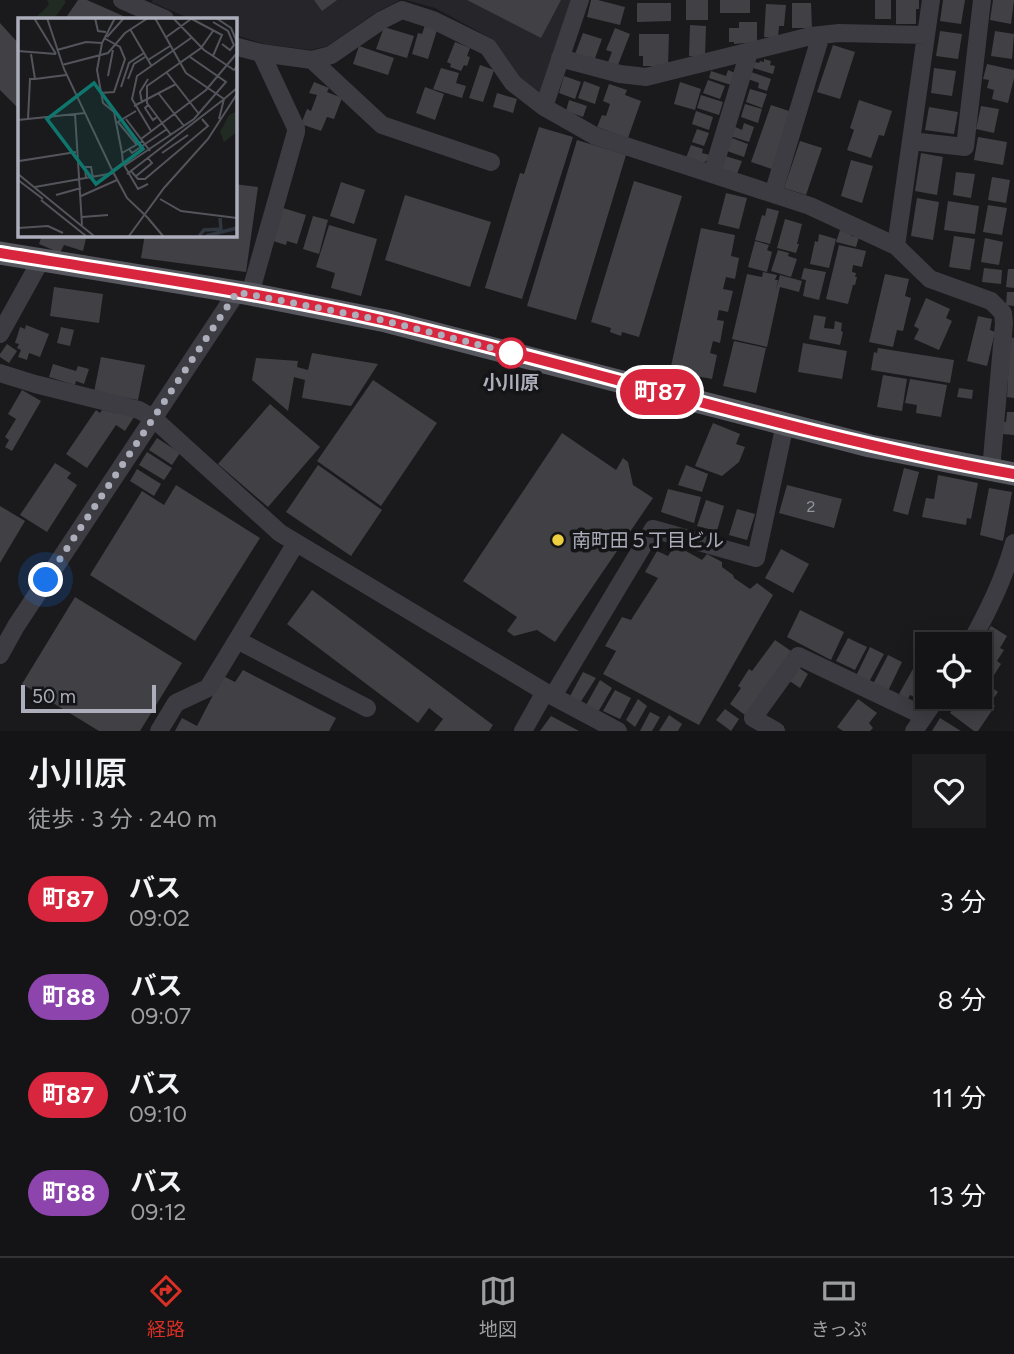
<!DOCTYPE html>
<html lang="ja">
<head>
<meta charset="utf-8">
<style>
	body { margin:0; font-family:Figtree,"Noto Sans JP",sans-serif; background:#1d1c1e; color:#f1f3f6; height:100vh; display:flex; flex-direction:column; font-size:26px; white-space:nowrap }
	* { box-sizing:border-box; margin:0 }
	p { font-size:23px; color:#9d9ea0 }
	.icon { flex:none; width:38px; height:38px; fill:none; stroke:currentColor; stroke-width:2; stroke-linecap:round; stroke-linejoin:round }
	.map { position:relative; height:731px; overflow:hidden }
	.drawer { display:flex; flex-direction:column; background:#141315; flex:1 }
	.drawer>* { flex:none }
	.badge { padding:0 14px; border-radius:23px; font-size:24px; line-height:46px }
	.tools { position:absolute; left:915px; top:632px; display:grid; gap:14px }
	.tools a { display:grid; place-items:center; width:77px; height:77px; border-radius:0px; background:#141315; box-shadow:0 4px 18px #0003,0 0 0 2px #333234; font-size:35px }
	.scale { position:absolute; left:21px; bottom:18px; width:135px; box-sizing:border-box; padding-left:7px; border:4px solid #acaebb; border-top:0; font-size:19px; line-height:24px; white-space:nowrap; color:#acaebb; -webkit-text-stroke:5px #151417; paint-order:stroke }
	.you { position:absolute; width:35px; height:35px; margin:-18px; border:5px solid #fff; border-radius:50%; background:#1a73e8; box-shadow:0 0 0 10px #1a73e833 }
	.map>.badge { position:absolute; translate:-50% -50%; box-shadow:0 0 0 4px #fff }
	.round { display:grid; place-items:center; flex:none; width:74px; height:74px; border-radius:0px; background:#1d1c1e }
	.overview { display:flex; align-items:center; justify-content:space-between; height:119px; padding:0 28px }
	h1 { font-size:33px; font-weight:600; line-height:52px }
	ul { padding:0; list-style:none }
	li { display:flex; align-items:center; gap:21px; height:98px; padding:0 28px }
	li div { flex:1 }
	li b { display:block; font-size:26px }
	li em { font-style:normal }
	li .badge { min-width:77px; font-weight:700; text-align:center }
	.dock { display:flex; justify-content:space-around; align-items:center; height:98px; border-top:2px solid #333234; background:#141315; font-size:19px; color:#9d9ea0 }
	.dock a { display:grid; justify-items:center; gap:4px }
	.dock .selected { color:#d93025 }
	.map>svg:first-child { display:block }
</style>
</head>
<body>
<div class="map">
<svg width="1014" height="731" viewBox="0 0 1014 731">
	<rect width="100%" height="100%" fill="#1a191c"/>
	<!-- built -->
	<path fill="#262529" d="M153,0H400L375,13L328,46L311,50L264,44L235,35L234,19H191L151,2Z
		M406,0H572L543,94L520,78L494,40L435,8Z"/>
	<!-- green -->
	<path fill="#212a23" d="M47,0H64L66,2L54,19H34L49,5Z"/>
	<!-- building -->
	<path fill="#414145" d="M78,0H87L130,19H65Z
		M314,0H337L322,11Z
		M467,0H561L541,38Z
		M591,0H598L625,7L620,25L587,17Z
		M686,0H708V20H686Z
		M720,0H750V13H720Z
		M875,0H891V19H875Z
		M896,0H919V9H916V24H896Z
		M943,0H965L961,24L940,21Z
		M993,0H1014L1011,24L990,20Z
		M637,3H671V21L637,22Z
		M792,3H811L812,28H792Z
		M766,4L786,5L784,26H779L778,38L764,37Z
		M739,22H757V42L734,44V42H729V28H739Z
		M0,23L19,44V109L0,90Z
		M425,25L437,30L428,59L412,54L418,33L422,34Z
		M690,25L706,26L705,57L689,56Z
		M384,27L414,36L407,58L376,49Z
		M615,28L630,34L618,65L608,62L612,52L606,50Z
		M940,31L962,34L958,59L936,56Z
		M995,31L1014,34L1012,59L991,56Z
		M583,33L602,39L594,61L575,54Z
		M639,34H669L668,66H643V56H639Z
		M455,42L470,48L467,56L470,57L467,66L464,65L461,71L450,67L451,64L447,62Z
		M833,45L855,52L840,99L817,92Z
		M359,46L394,58L388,75L353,64Z
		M764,59L771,61L770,65L775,66L773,74L753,68L755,62L759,63L760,61L764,62Z
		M987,64L1014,70V78L1008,103L992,99L994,90L987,88L989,80L983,79Z
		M480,65L494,70L483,102L469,98Z
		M441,68L459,73L456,83L466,86L462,98L433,89Z
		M934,68L956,71L952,96L931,93Z
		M728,70L735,73L731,85L709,78L711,71L726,76Z
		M751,72L771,79L767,91L758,88L759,83L748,79Z
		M564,76L581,82L575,99L559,93Z
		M708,80L725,86L720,99L703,93Z
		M584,81L600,87L595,104L578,98Z
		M314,82L329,88L327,92L342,98L334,119L327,117L321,131L301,124L307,109L311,111L317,95L309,93Z
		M680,82L701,89L695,110L674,104Z
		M609,84L627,90L625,95L641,101L628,138L597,127L602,115L606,116L610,104L603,101Z
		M425,87L444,94L435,120L416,113Z
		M750,89L767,94L762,108L746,102Z
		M497,93L517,99L513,113L493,107Z
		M701,95L723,102L719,115L697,108Z
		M569,100L587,106L583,117L566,111Z
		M859,100L892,111L884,136L879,135L871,158L847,150L854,130L850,128Z
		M745,104L762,109L758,123L741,117Z
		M771,105L792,112L772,169L751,162Z
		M981,106L999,109L994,133L976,129Z
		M929,107L958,112L954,134L925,130Z
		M696,111L713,117L709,130L692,124Z
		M744,123L754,127L749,142L730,136L733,126L742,130Z
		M539,127L573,137L522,299L485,288L520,173L524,174Z
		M697,129L709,133L704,146L692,142Z
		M978,137L1007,142L1003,165L974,160Z
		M732,138L748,144L744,157L727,151Z
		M577,140L626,155L576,320L527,306Z
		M800,141L822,148L806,195L784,188Z
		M691,145L703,149L702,153L710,155L709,159L702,164L686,158Z
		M921,153L943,157L937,195L915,191Z
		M725,156L742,161L737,174L720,169Z
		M851,160L873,166L862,203L841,196Z
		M956,172L975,174L971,198L953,195Z
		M992,177L1010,180L1006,203L988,200Z
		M634,181L682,196L639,337L622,332L621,336L610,332L611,328L591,322Z
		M341,182L365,190L354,224L330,216Z
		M234,184L258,187L246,272L141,258L145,234H234Z
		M726,193L747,198L739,229L718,224Z
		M405,195L491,222L470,287L385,260Z
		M917,198L939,202L933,240L911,236Z
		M948,201L979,206L975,234L944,230Z
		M988,205L1007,208L1002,235L983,232Z
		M283,208L306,215L297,244L287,241L286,245L273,241Z
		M767,208L779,211L770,244L755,240L762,215L765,216Z
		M313,216L328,220L319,254L303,249Z
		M785,219L802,224L797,244H799L796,253L777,248Z
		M329,225L377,239L361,296L331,288L335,273L316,267Z
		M701,228L735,235L731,256L739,258L735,279L726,277L723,289L733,291L728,312L719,310L717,320L724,321L720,343L713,341L710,353L717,355L712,379L670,371Z
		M840,230L852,233L851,236L859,237L856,247L836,242Z
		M32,234H87L83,251L64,245L60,253L39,244L41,238Z
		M819,234L836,239L829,268L810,264L815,241L818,242Z
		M954,236L975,239L970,270L949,267Z
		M985,238L1003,242L999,265L981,262Z
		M755,241L769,245L767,250L772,252L767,272L748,267Z
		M839,245L866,251L862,267L853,265L852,272L856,273L855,277H857L855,285H853L848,304L826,299Z
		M778,250L789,253L788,256L797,259L791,277L771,271Z
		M804,268L826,272L819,300L803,296L806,280L801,279Z
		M984,268L1002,270L1001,284L982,282Z
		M1008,269H1014V288L1006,287Z
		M763,272L777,275L775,280H778L776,290L780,275L802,281L799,292L780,287L767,347L732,339L747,274L762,277Z
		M885,274L909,279L905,296L911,298L903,331L897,330L893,347L869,342Z
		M54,287L103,294L99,323L50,316Z
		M1007,292H1014V306L1006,305Z
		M926,298L950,309L946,318L952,321L939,350L914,339L919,329L914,326Z
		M814,315L826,317L824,328L834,329L835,321L842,323L841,331L843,332L840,345L809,339Z
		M978,316L992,319L990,330L995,332L987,366L967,361Z
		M26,325L49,334L40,357L29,353L27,360L18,357L21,350L17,348L19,344L15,343L20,327L25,329Z
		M61,327L74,330L70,346L57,343Z
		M1010,337L1014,338V398L1007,397Z
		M734,341L766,348L756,393L723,386Z
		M803,343L847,351L842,379L798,372Z
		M7,344L17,351L9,363L0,357V354Z
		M878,348L954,360L950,383L871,370L874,352L877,353Z
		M312,353L378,364L351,406L302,398L305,380L294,377L288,411L252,380L256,358L298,361L297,367L308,370Z
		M101,357L145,365L138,400L94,392Z
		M53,364L76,371L78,366L89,369L84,384L76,381L75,385L49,377Z
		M883,375L907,379L902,411L877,407Z
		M910,379L947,385L941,417L916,413L917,405L905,403Z
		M373,380L437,423L381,506L317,461Z
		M959,388L973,390L972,399L957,397Z
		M22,390L41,401L12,451L5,447L9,440L5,437L16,419L8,414Z
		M270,404L320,447L268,507L218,464Z
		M96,410L100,413L102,410L134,417L125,431L116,425L87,468L66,454Z
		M1007,412H1014V435L1002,434V421L1006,422Z
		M713,423L740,434L736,444L745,447L739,462L722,476L695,466Z
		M562,433L616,470L623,458L628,462L633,485L653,498L555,642L537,630L514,636L507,631L517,617L463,581Z
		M157,438L180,453L172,465L149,450Z
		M147,452L172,468L164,480L139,465Z
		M55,463L71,473L67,478L77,485L47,532L20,515Z
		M318,465L382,510L351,556L286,512Z
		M686,465L708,474L702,492L678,485Z
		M904,468L919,472L908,515L893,511Z
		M137,469L161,484L154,496L130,481Z
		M938,475L978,483L971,519L967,518L966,525L922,517L926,498L934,499Z
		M176,485L260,538L195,641L90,575L142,491L164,505Z
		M787,485L842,499L834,528L779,513Z
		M989,488L1012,492L1003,541L980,535Z
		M668,489L701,497L694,523L661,512Z
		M706,500L724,506L717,531L697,526Z
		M0,506L25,521L0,563Z
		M737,509L755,514L747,540L729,535Z
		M675,545L702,560L707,554L722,562V567L733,575L734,578L750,589L757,583L773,595L699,725L603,674L616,651L605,646L622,617L631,620L658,578L645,572L657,551L668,556Z
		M781,549L809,564L793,593L765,578Z
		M312,590L493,725L489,731H434L443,719L429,708L418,723L287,624Z
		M75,597L182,663L140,731H99L22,684Z
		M800,610L844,632L831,660L787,637Z
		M991,626L1007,636L1000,648L1004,650L997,661L1001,664L991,680L980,673V665L984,658L980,656L987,644L982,641Z
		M848,638L867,647L855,670L836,661Z
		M775,640L791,651L745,715L730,704L741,688L738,686L749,669L752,671Z
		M870,647L884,654L869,682L856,676Z
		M888,655L902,662L888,691L873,684Z
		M798,667L808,674L800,688L788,680Z
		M914,667L928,674V697L925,702L910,695L908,699L899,694Z
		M243,670L336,718L329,731H175L182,718L197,726L223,676L235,682Z
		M583,672L596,678L580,703L570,696Z
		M980,679L998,692L991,702L995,706L978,731H974L950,713L962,696H980Z
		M600,680L612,688L597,714L585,707Z
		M615,690L631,698L620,719L603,711Z
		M638,699L647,706L635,727L626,720Z
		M858,699L877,713L869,723L873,728L870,731H843L837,727Z
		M725,709L739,719L731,731L716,720Z
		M650,712L660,717L652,731H640Z
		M669,715L682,724L678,731H659Z
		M551,716L579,731H540Z
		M940,718L961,731H932Z"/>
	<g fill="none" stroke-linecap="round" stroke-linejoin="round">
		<!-- minor -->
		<path stroke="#3c3c42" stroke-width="18" d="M122,0L165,19
			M234,46L261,53L312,60L331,55L382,20L402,10L433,20L488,47L513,83L544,107L595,136L810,206L896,246L930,279L991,301L1003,313L1004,323L991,470
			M560,58L620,74L646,77L811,36L839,33L926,35
			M312,60L382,125L491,162
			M544,107L580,0
			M911,141L965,147L982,0
			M712,174L749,52
			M773,194L821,35
			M896,246L931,0
			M250,294L296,132V128L261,53
			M0,334L41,260
			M0,373L35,384L139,410L153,418L280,533L545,692L618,731
			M237,640L367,708
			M970,644C988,611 1004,579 1014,543
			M0,655L16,626L237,292
			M553,696L653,529L756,558L785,424
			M159,731L176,703L208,688L296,543
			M523,731L545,692
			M776,731L753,718L798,656L924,716
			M914,731L938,696"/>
		<!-- major -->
		<path stroke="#56575f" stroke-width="23" d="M0,253L250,294L386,321L870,446L1014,474"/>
	</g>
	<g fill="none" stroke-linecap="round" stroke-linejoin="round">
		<!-- line casing -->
		<g stroke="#fff" stroke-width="16">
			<path id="line" d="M0,253C129,274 259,292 386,321C596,370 802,437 1014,474"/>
		</g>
		<!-- line -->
		<use href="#line" stroke="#d7263d" stroke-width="10"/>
		<!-- walk -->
		<path stroke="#acaebb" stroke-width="7" stroke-dasharray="0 12.6" d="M46,580L237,292L386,321L519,355L511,353"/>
	</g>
	<!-- markers -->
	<circle fill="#fff" stroke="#d7263d" stroke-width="3.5" cx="511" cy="353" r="14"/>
	<circle fill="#eecf3f" stroke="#151417" stroke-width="2.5" cx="558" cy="540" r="7"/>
	<g text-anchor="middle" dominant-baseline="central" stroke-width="7" stroke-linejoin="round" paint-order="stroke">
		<!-- number labels -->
		<g font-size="16" fill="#91939e">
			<text x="811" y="506">2</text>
		</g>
		<!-- stop labels -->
		<g font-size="19" font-weight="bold" fill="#acaebb" stroke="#151417">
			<text x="511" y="382">小川原</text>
		</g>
		<!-- poi labels -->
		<g font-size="19" fill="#acaebb" stroke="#151417" text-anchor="start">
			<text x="572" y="540">南町田５丁目ビル</text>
		</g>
	</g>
	<!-- overview -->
	<g transform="translate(18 18)">
		<rect width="219" height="219" fill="#1a191c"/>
		<path d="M219,93V114L206,124L202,114L211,97Z" fill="#212a23"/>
		<path fill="none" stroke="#2f3640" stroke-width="3.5" d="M181,218L186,212L203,211L202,200M188,218L219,210"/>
		<path fill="none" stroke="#54555c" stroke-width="2" d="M16,0L38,36M29,0L46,51L94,152L109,180L129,199M77,0L80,13L88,14M137,0L168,55L206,81M155,0L186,32L216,52L219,48M172,0L204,17L195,38M198,0L213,10L219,24M195,4L210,13L216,27L212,32L204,26M112,11L133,47M89,19L106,0M147,20L173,1M39,32L68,24L84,25M0,33L38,36M130,42L152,28M44,47L90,35L107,15L130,0M149,55L181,96M90,58L95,32M17,61L48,57M110,61L116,46L127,39M103,69L111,45L126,35M82,75L96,74L107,41L102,29L86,20M141,76L166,108M124,85L122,74L130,61M130,87L127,90L135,102L139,99M116,88L158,66M57,96L64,207M10,101L12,61H17L13,36M108,101L132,133M201,101L206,81L219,70M0,102L67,95M100,104L119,127M98,105L118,93M133,113L114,81L119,58L173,20M153,117L129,85V68L183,30L195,13M123,121L188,72L219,35M111,131L114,135L149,111M104,135L125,123M144,135L170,117M0,138L1,143L58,134M106,147L120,171L130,166M106,148L176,101L208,64L172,39M95,152L105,145L104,135L96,94L85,85L79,52L84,25L97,0M113,153L120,161H127L190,108L184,101M0,156L76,218M109,156L205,82M117,159L134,145L130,140M68,160L67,149H73L75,160M0,162L25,181M17,169L96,155M38,177L63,170M63,178L99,162M142,181L163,193L219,200M23,182L68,218M64,199L90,197M129,199L145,218M0,210L30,208L45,215M111,218L146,170L190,121L219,76"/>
		<path fill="#0f766e" fill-opacity="0.15" stroke="#0f766e" stroke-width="3.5" d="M76,65L125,131L78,166L29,101Z"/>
		<rect width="219" height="219" fill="none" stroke="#acaebb" stroke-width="3.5"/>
	</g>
</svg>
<div class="tools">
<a><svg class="icon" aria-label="locate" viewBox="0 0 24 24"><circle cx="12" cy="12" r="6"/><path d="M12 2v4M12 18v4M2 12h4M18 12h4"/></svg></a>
</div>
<div class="scale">50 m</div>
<div class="you" style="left:46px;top:580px"></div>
<b class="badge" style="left:660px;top:392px;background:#d7263d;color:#fff">町87</b>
</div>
<section class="drawer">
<div class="overview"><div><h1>小川原</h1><p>徒歩 · 3 分 · 240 m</p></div><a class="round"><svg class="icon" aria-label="heart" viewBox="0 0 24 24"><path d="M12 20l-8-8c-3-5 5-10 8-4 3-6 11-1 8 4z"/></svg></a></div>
<ul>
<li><span class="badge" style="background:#d7263d;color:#fff">町87</span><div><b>バス</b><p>09:02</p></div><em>3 分</em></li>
<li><span class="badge" style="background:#8e44ad;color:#fff">町88</span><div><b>バス</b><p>09:07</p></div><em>8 分</em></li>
<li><span class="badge" style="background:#d7263d;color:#fff">町87</span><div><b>バス</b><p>09:10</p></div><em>11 分</em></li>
<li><span class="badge" style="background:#8e44ad;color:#fff">町88</span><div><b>バス</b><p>09:12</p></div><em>13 分</em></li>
</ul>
</section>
<nav class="dock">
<a class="selected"><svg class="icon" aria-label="directions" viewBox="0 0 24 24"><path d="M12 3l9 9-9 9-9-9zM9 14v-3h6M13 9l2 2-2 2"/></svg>経路</a>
<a><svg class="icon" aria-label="map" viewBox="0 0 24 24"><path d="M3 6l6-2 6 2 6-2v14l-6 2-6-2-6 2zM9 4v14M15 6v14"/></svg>地図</a>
<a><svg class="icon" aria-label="tickets" viewBox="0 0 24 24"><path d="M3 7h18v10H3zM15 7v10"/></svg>きっぷ</a>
</nav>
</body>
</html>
